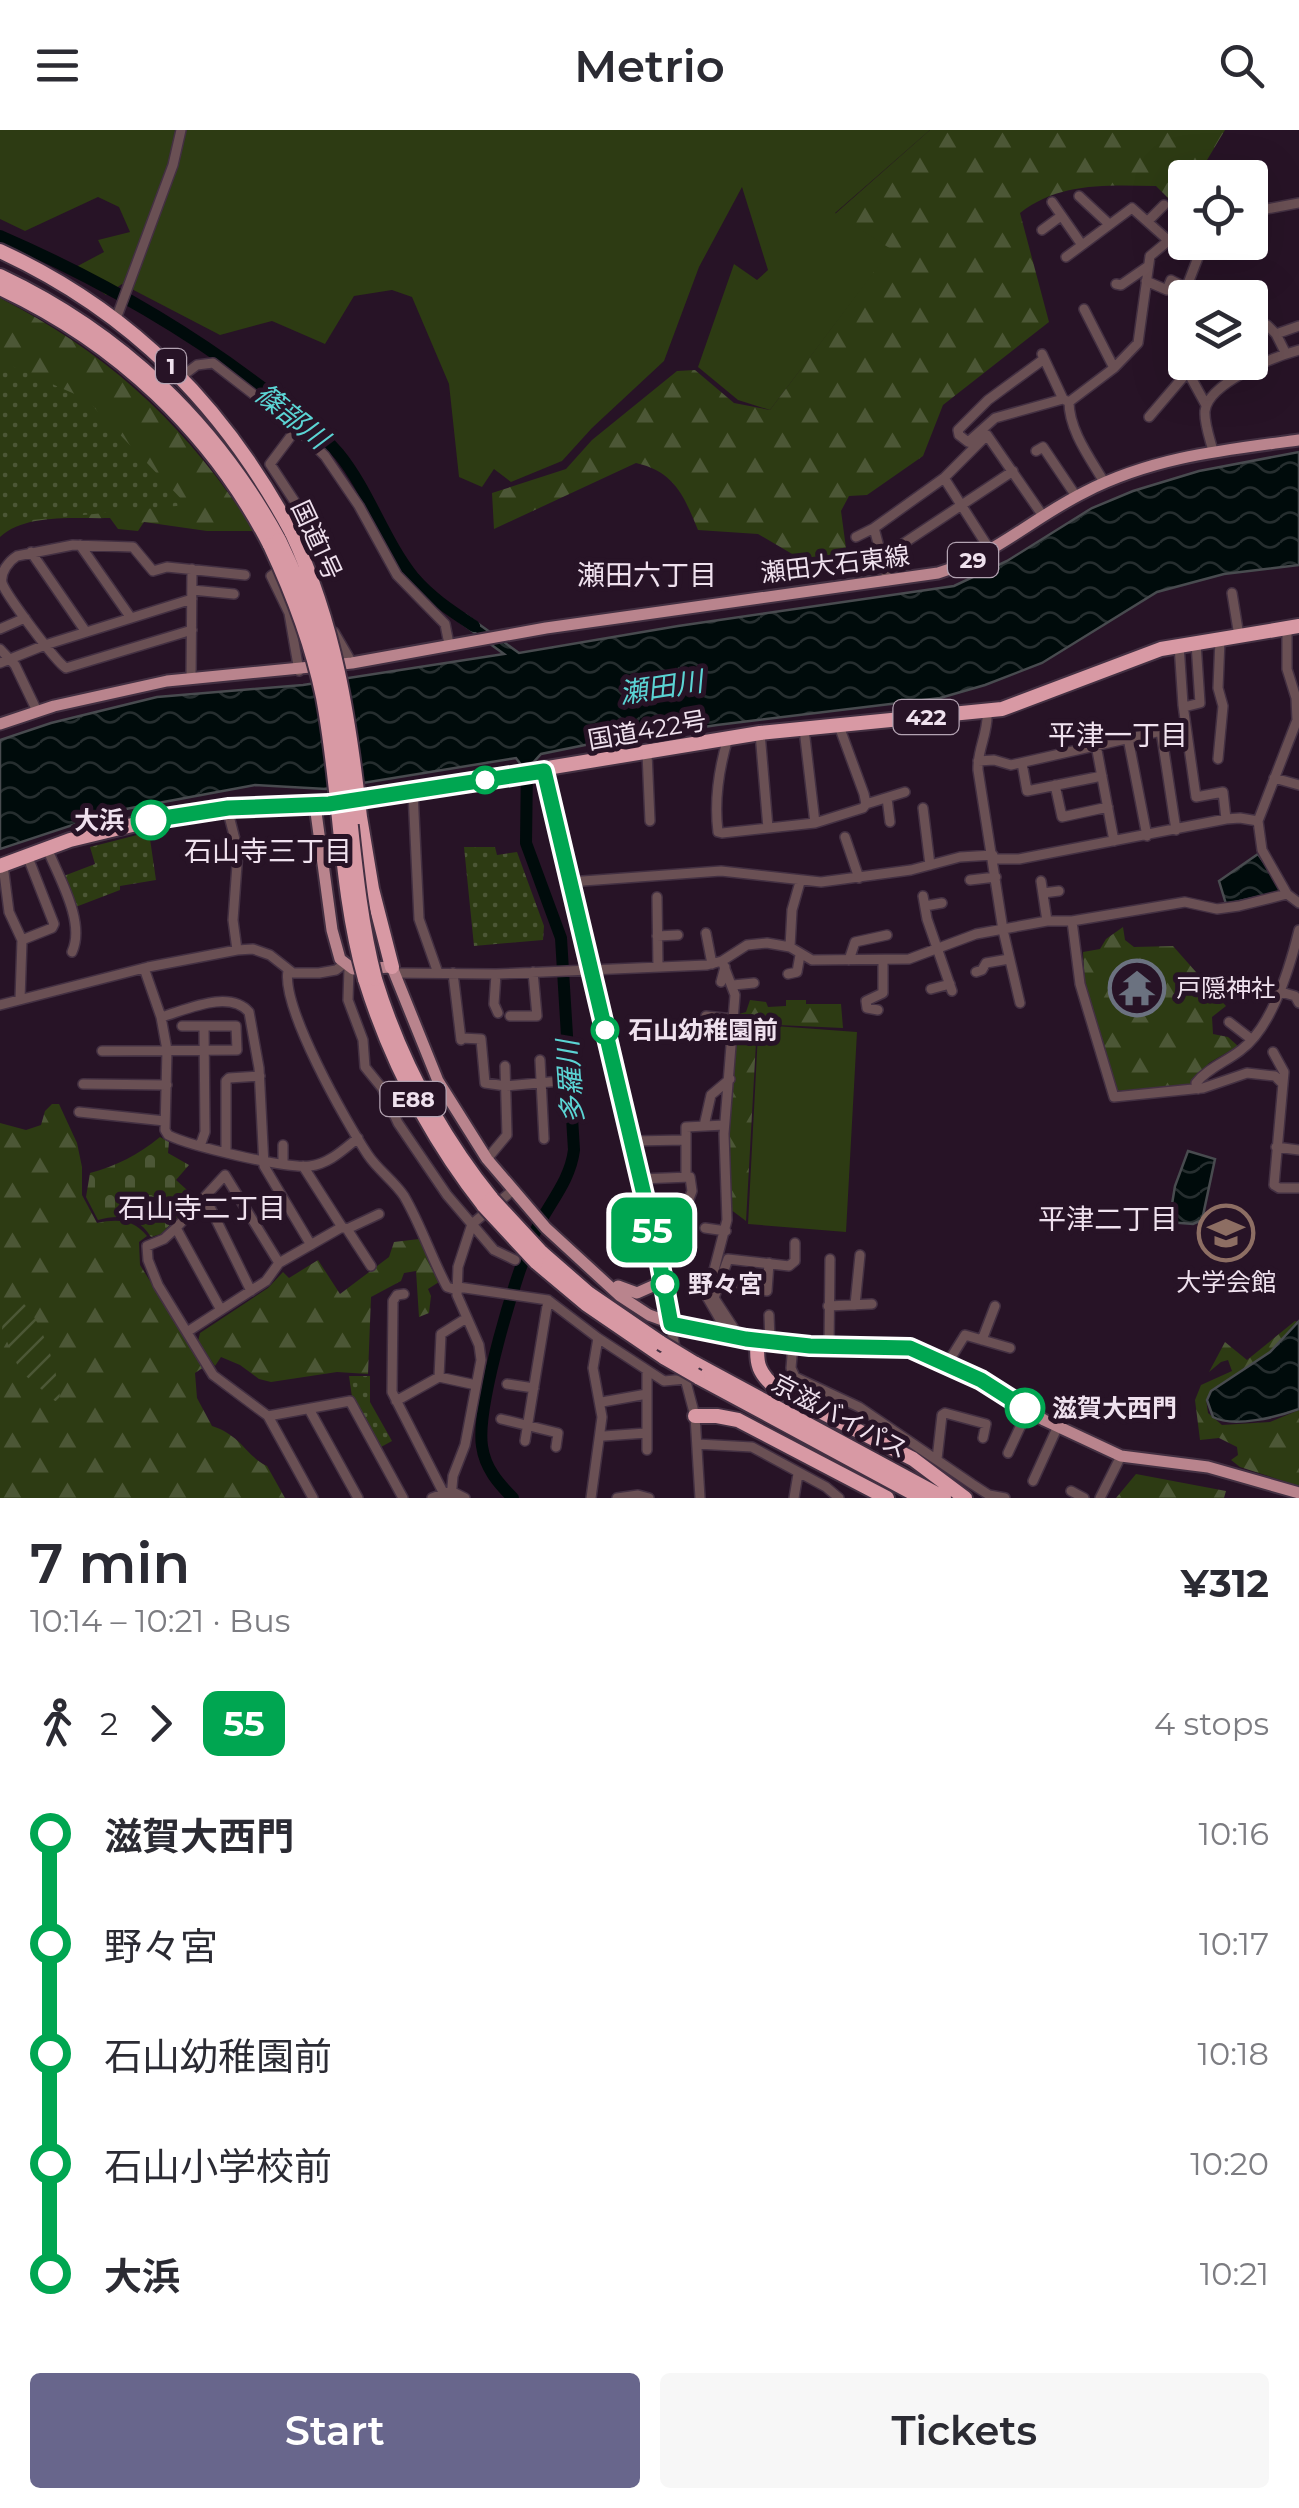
<!DOCTYPE html>
<html lang="en">
<head>
<meta charset="utf-8">
<style>
	body { margin:0; font-family:Montserrat,"Noto Sans JP",sans-serif; background:#f7f7f7; color:#2b2b33; height:100vh; display:flex; flex-direction:column; font-size:38px; white-space:nowrap }
	* { box-sizing:border-box; margin:0 }
	p { font-size:32px; color:#7c7c81 }
	.icon { flex:none; width:55px; height:55px; fill:none; stroke:currentColor; stroke-width:2; stroke-linecap:round; stroke-linejoin:round }
	.map { position:relative; height:1368px; overflow:hidden }
	.drawer { display:flex; flex-direction:column; background:#fff; flex:1 }
	.drawer>* { flex:none }
	.badge { padding:0 20px; border-radius:15px; font-size:35px; line-height:65px }
	.fabs { position:absolute; left:1168px; top:30px; display:grid; gap:20px }
	.fabs a { display:grid; place-items:center; width:100px; height:100px; border-radius:10px; background:#fff; box-shadow:0 10px 40px #0002; font-size:50px }
	.map>.badge { position:absolute; translate:-50% -50%; box-shadow:0 0 0 5px #fff }
	.legs { display:flex; align-items:center; gap:15px; height:110px; padding:0 30px; font-size:32px }
	.legs p { margin-inline-start:auto }
	.head { display:flex; align-items:center; justify-content:space-between; height:170px; padding:0 30px }
	h1 { font-size:55px; font-weight:600; line-height:75px }
	.cta { display:flex; gap:20px; margin-top:auto; padding:20px 30px }
	.cta a { flex:1; height:115px; border-radius:10px; background:#68668c; color:#fff; font-size:40px; font-weight:600; line-height:115px; text-align:center }
	.cta a+a { background:#f7f7f7; color:#2b2b33 }
	ul { padding:0 30px; list-style:none }
	li { display:flex; align-items:center; gap:35px; height:110px; font-size:38px }
	li i { display:grid; place-items:center; width:15px; height:100%; margin:0 12px; background:currentColor }
	li i::after { content:''; width:25px; height:25px; margin:-12px; border:8px solid; border-radius:50%; background:#fff }
	li p { margin-inline-start:auto }
	li:first-child i { background:linear-gradient(#0000 50%,currentColor 0) }
	li:last-child i { background:linear-gradient(currentColor 50%,#0000 0) }
	header { display:flex; justify-content:space-between; align-items:center; height:130px; padding:0 30px; background:#fff; font-size:45px; font-weight:600 }
	.map>svg:first-child { display:block }
</style>
</head>
<body>
<header><svg class="icon" aria-label="menu" viewBox="0 0 24 24"><path d="M4 6h16M4 12h16M4 18h16"/></svg>Metrio<svg class="icon" aria-label="search" viewBox="0 0 24 24"><circle cx="10" cy="10" r="6"/><path d="M15 15l6 6"/></svg></header>
<div class="map">
<svg width="1299" height="1368" viewBox="0 0 1299 1368">
	<defs>
		<pattern id="forest-firs" width="22" height="20" patternUnits="userSpaceOnUse" patternTransform="scale(2.5)"><rect width="22" height="20" fill="#2d3b13"/><path d="M5 1l3.5 6h-7zM16 11l3.5 6h-7z" fill="#4c5736"/></pattern>
		<pattern id="cemetery-stones" width="16" height="16" patternUnits="userSpaceOnUse" patternTransform="scale(2.5)"><rect width="16" height="16" fill="#2d3b13"/><path d="M2 7V4a2 2 0 0 1 4 0v3zM10 15v-3a2 2 0 0 1 4 0v3z" fill="#4c5736"/></pattern>
		<pattern id="park-dots" width="8" height="8" patternUnits="userSpaceOnUse" patternTransform="scale(2.5)"><rect width="8" height="8" fill="#2d3b13"/><path d="M2 2h.1M6 6h.1" fill="none" stroke="#4c5736" stroke-width="1.8" stroke-linecap="round"/></pattern>
		<pattern id="garden-furrows" width="10" height="10" patternUnits="userSpaceOnUse" patternTransform="scale(2.5)"><rect width="10" height="10" fill="#2d3b13"/><path d="M-1 1l2-2M0 10L10 0M9 11l2-2" fill="none" stroke="#4c5736"/></pattern>
		<pattern id="water-waves" width="16" height="10" patternUnits="userSpaceOnUse" patternTransform="scale(2.5)"><rect width="16" height="10" fill="#000b0b"/><path d="M0 5q4-4 8 0t8 0" fill="none" stroke="#262e2f"/></pattern>
	</defs>
	<rect width="100%" height="100%" fill="#271326"/>
	<!-- grass -->
	<path fill="#2d3b13" d="M0,0H930L835,83L892,119L770,280L738,270L698,237L734,134L757,150L768,140L742,57L699,137L664,231L592,298L562,331L511,352L494,339L482,357L459,347L449,254L412,167L392,160L354,166L325,214L272,191L220,205L122,154L106,165L72,139L104,122L98,110L130,102L119,77L98,67L25,101L0,89Z
		M762,895L857,902L846,1102L748,1094L758,903Z"/>
	<!-- forest -->
	<path fill="url(#forest-firs)" d="M930,0H1225L1201,40L1205,47L1185,48V67L1169,69L1156,56C1108,55 1059,52 1020,83L1049,192L943,275L923,326L867,365L849,366L841,381L848,433L835,437L825,428H799L758,404L698,400C684,366 675,342 636,333L494,399L492,363L566,339L592,310L677,241L695,240L734,273L770,280L891,119L835,84Z
		M0,168C110,224 188,297 254,401H207L144,392L138,401L118,399L110,388C76,389 26,383 0,407Z
		M1123,797L1125,810L1134,817L1173,816L1226,876L1212,887L1213,904L1228,907L1238,916L1209,933L1191,955L1116,961L1085,855L1083,822L1100,819L1106,809Z
		M750,870L766,872L768,877L786,876V870H806V874H841L843,898L757,894L746,1091L730,1079L727,1006L739,884L746,882Z
		M52,974H59L77,1013L82,1037V1065L97,1093C117,1089 133,1089 147,1106L139,1112L140,1135L204,1237L195,1243L197,1268L212,1296C241,1305 246,1326 267,1336L285,1368H0V993L26,1000L41,995L45,981Z
		M419,1109L439,1152L428,1159L431,1166L429,1183L419,1187L416,1141L404,1143L401,1151L371,1167L368,1244L337,1242L271,1252L259,1249L240,1235L221,1227L215,1236L198,1211L200,1203L268,1158L283,1142L289,1148L318,1130L340,1164L389,1127L394,1112Z
		M1295,1191L1299,1192C1273,1227 1246,1250 1206,1269L1208,1283L1222,1295L1270,1292L1299,1280V1356L1240,1337L1231,1330L1238,1325L1237,1317L1219,1308L1200,1310L1195,1270L1201,1255L1232,1241L1228,1230L1221,1232L1209,1242L1225,1212L1247,1230Z
		M1136,1344L1226,1361L1224,1368H1116Z"/>
	<!-- cemetery -->
	<path fill="url(#cemetery-stones)" d="M160,1007L169,1012L168,1023L189,1035L176,1050L196,1068L161,1104L151,1107C138,1086 120,1084 98,1090L86,1067L90,1043C116,1036 138,1025 160,1007Z"/>
	<!-- park -->
	<path fill="url(#park-dots)" d="M0,231L86,269L187,375L11,392L0,405Z
		M149,702L156,750L120,756V760L73,778L61,747L95,734L90,717Z
		M464,717H495L497,725L517,722L544,796L543,810L474,816Z
		M349,1246H370V1272L392,1311L381,1317L352,1267Z"/>
	<!-- garden -->
	<path fill="url(#garden-furrows)" d="M18,1170C40,1180 60,1248 60,1271H55L20,1241L2,1200L4,1178Z"/>
	<!-- water -->
	<path fill="url(#water-waves)" stroke="#484b4f" stroke-width="2.5" d="M1299,322V435L1224,444L1157,462L1042,533L985,555L940,568L717,595L590,614L541,624L531,635L522,636L516,628L326,659L255,655L115,681L0,719V610L51,593L157,567L303,555L504,524L460,492L466,485L519,523L678,496L954,456L1007,431L1092,378L1133,361L1199,341Z
		M1258,724L1282,758L1280,762L1226,774L1219,751Z
		M1188,1021L1215,1029L1202,1090L1193,1094L1169,1092L1175,1056Z
		M1299,1191V1279C1278,1287 1233,1298 1213,1287L1207,1270L1211,1261L1270,1222Z"/>
	<g fill="none" stroke-linecap="round" stroke-linejoin="round">
		<!-- river -->
		<path stroke="#000b0b" stroke-width="12" d="M0,106C90,145 173,191 252,250C283,273 314,295 339,324C369,361 384,411 414,448C431,468 453,482 474,496
			M513,1368C498,1353 485,1338 482,1316C476,1277 516,1140 535,1102C548,1074 570,1052 574,1020L561,808L526,713L527,635"/>
		<!-- minor casing -->
		<g stroke="#433042" stroke-width="12">
			<path id="minor" d="M1079,66L1109,94
				M1052,72L1082,115
				M1250,82L1299,73
				M1148,91L1164,75
				M1042,100L1061,86
				M1066,127L1132,78L1169,111
				M1146,151L1167,160L1171,150L1206,168
				M1116,154L1121,155L1147,137
				M1187,156L1204,112
				M1084,179L1114,238
				M116,189L173,35L181,0
				M1267,195L1276,204L1286,224
				M1276,204L1299,196
				M1185,209L1183,219L1178,224L1206,275
				M1042,224L1063,269L1067,271
				M1044,229L988,270L958,300L959,305L968,312L995,288L1063,269
				M181,247L197,235L213,233L297,298L325,326L359,376L397,445L445,494L449,514
				M1149,287L1196,232
				M297,298L270,334L295,372L302,417
				M1036,321L1043,317L1076,366
				M1213,321C1210,309 1204,293 1205,281C1208,253 1276,226 1299,220
				M944,348L990,420
				M1104,352C1090,328 1069,300 1069,272L1114,238L1138,213L1150,126L1185,97
				M856,407L874,398
				M80,415L131,488
				M31,422L86,502
				M883,427L1013,341
				M285,436L271,446L289,483L299,541
				M888,451L874,398L944,348L987,305L1043,386
				M192,460L234,464
				M1232,463L1239,506
				M1287,498V539L1296,568L1297,590L1258,691L1262,720L1287,764L1299,773
				M0,499L25,488
				M192,500L66,538C56,532 6,465 2,453C0,442 9,431 17,426L73,415L133,417L153,441L167,437L245,445
				M334,502L352,533
				M1179,515L1183,575L1196,667L1223,662L1226,689
				M0,519L15,535L37,581
				M0,533L45,515L192,469
				M191,548L192,439
				M1184,577L1200,573L1196,513
				M987,581C989,602 977,619 978,640L1003,800L1020,873
				M804,599L815,693
				M760,603L768,698
				M728,608C719,638 714,670 718,702L722,703L815,693L863,678L866,674L864,664L839,596
				M1128,608L1147,706
				M1096,615L1114,711
				M647,623L650,691
				M1218,629L1223,576L1218,558L1220,509
				M978,631L994,630L1011,635L1161,601L1176,700
				M1022,633L1027,661L1102,646
				M544,641L658,1124L676,1223
				M1274,648L1299,655
				M1055,655L1062,687L1108,677
				M413,662L419,789L438,843
				M887,668L890,692
				M866,674L905,662
				M227,678L238,721L233,790L237,820
				M923,678L930,735
				M845,707L859,748
				M47,718C58,746 86,792 72,822
				M994,729H1019L1226,689L1240,688L1258,691
				M3,735L9,782L22,810L20,869
				M970,750L996,747
				M1041,751L1047,791
				M569,752L721,741L821,752L911,740L960,727L993,725
				M1043,763L1059,761
				M923,766L927,789L952,861
				M657,767L658,837
				M925,776L942,773
				M1072,791L1080,854L1114,967L1203,958L1247,943L1275,946L1282,953
				M706,803L712,834
				M657,806L678,805
				M22,810L52,798L54,794L27,725
				M790,817L792,780L800,752
				M849,830L855,812L887,805
				M722,831L735,865L724,1004L727,1090L707,1167L725,1198L726,1206
				M144,838L161,887L167,920L165,1000L168,1005C190,1016 286,1039 310,1036C329,1034 344,1019 358,1008
				M349,838L348,870L363,910L365,937L382,958L398,993L447,1065L494,1120L515,1130
				M288,841C281,877 346,992 368,1025C378,1040 394,1051 404,1066C421,1095 431,1127 447,1157L457,1160
				M976,842L982,840L986,833L1009,829
				M395,843L496,844L707,835L722,831L747,815L767,813L790,817L812,830L909,829L976,804L1047,791H1072L1185,772L1217,779L1239,776L1287,764
				M453,843L461,910
				M496,844L494,874L498,883
				M788,844L797,842L800,825
				M721,852L725,837
				M733,855L754,853
				M931,859L950,854
				M1281,862L1295,866L1299,873
				M0,875L148,837L237,820L253,819L270,825L293,843H319L336,840L344,834
				M878,880L867,878L866,871L883,863V831
				M510,886H537L533,842
				M706,886L733,889
				M161,887C186,880 229,859 249,882L259,938L264,1036L311,1115
				M1229,892L1251,909
				M461,908L481,909L485,953L506,956L561,951
				M102,921L237,920L236,896H182
				M1273,922L1284,942L1274,1055L1279,1058H1299
				M540,930L544,1009
				M83,954L167,955
				M1198,959L1196,953C1208,938 1226,932 1241,920C1273,896 1290,837 1299,800
				M79,982L165,991
				M704,996L711,965L730,949
				M686,1010V997L724,995
				M632,1011L686,1010V1047
				M200,1016L205,1002L204,896
				M1276,1017L1299,1020
				M226,1021V951L229,948L260,946
				M487,1029L507,1005L505,936
				M283,1033V1015
				M640,1049L690,1047L692,1061L670,1119L658,1124
				M205,1067L251,1161
				M342,1097L347,1099L371,1136
				M176,1098L221,1180
				M705,1098L726,1101
				M347,1099L379,1084
				M279,1133L225,1045L176,1098L164,1109L147,1116L148,1130L158,1155L213,1245L268,1286L313,1368
				M717,1154L767,1161L769,1133
				M458,1157L548,1170L598,1208L664,1251L686,1249
				M404,1164L397,1165L393,1171L392,1262L443,1362V1368
				M855,1175L860,1125
				M828,1176L872,1174
				M769,1185L770,1211
				M187,1202L266,1151L279,1133L342,1097L303,1036
				M733,1207V1197L714,1168L728,1129L789,1136L795,1131V1113
				M982,1210L995,1176
				M793,1214L791,1238L795,1247L859,1277L972,1354L989,1365L1005,1368
				M829,1217L830,1129
				M947,1234L965,1205L1010,1218
				M682,1237L695,1286L700,1368
				M439,1247L441,1204L465,1189
				M507,1254L534,1258
				M396,1271L439,1247L476,1255
				M602,1272L647,1264
				M309,1279L358,1368
				M268,1286L350,1271L403,1368
				M501,1289L558,1303L556,1317
				M604,1306L646,1303
				M525,1311L548,1170
				M697,1314L752,1317L826,1357L839,1368
				M647,1320V1240
				M1008,1323L1028,1280
				M937,1329L942,1285L945,1283L986,1294L983,1308
				M1033,1351L1058,1296
				M1071,1361L1084,1368
				M432,1368L451,1361L465,1368
				M451,1368L453,1346L465,1315L481,1230L479,1215L457,1165L458,1137L472,1094L512,1061
				M591,1368L602,1287L593,1238L598,1208
				M617,1368L638,1365L649,1368
				M794,1368L798,1344
				M1100,1368L1121,1326"/>
		</g>
		<!-- major casing -->
		<g stroke="#433042" stroke-width="15">
			<path id="major" d="M0,594L54,576L167,551L352,533L546,498L938,443C992,427 1034,387 1085,362C1153,327 1224,320 1299,310
				M315,675L332,800L340,829L353,839L392,837L438,951L487,1029L546,1098L620,1166L649,1185L690,1200L746,1209L809,1216L911,1218L981,1250L1044,1290L1121,1326L1208,1337L1299,1363
				M618,1156L637,1163L664,1151"/>
		</g>
		<!-- highway casing -->
		<g stroke="#433042" stroke-width="18">
			<path id="highway" d="M0,121C132,182 224,276 292,403
				M0,146C121,203 215,293 279,410
				M0,158C116,212 211,301 270,415
				M360,687L372,759L392,837
				M0,736L70,710L182,683L227,678L329,674L760,603L1002,579L1161,519L1299,496
				M365,849C391,933 430,1007 484,1076
				M375,849C400,930 439,1003 492,1069
				M541,1122L588,1163L661,1213
				M536,1132L586,1174L665,1228
				M758,1210C755,1234 759,1244 777,1259L913,1329L965,1368
				M694,1233L944,1368
				M698,1247L922,1368
				M695,1286H717L738,1290L887,1368"/>
		</g>
		<!-- minor -->
		<use href="#minor" stroke="#6a5054" stroke-width="9"/>
		<!-- major -->
		<use href="#major" stroke="#b9848d" stroke-width="11"/>
		<!-- highway -->
		<use href="#highway" stroke="#d899a4" stroke-width="14"/>
		<!-- highway-bridge casing -->
		<g stroke="#433042" stroke-width="18" stroke-linecap="butt">
			<path id="highway-bridge" d="M292,403C335,495 349,588 360,687
				M279,410C301,456 320,503 331,554C352,652 350,752 375,849
				M270,415C293,464 312,514 323,567C341,661 339,756 365,849
				M492,1069L541,1122
				M484,1076L536,1132
				M661,1213L694,1233
				M665,1228L698,1247"/>
		</g>
		<!-- highway-bridge -->
		<use href="#highway-bridge" stroke="#d899a4" stroke-width="14"/>
	</g>
	<g fill="none" stroke-linecap="round" stroke-linejoin="round">
		<!-- line-1 casing -->
		<g stroke="#fff" stroke-width="22">
			<path id="line-1" d="M151,690L228,678L329,674L544,641L658,1124L671,1194L746,1209L810,1216L910,1218L981,1250L1025,1278"/>
		</g>
		<!-- line-1 -->
		<use href="#line-1" stroke="#00a651" stroke-width="15"/>
	</g>
	<!-- icons -->
	<defs>
		<g id="temple-ring" transform="scale(2.875)"><circle r="9.5" fill="#271326" stroke="#6b7280" stroke-width="1.5"/><path d="M0-6L5-2H3V0L6.5 2.5H4V6H1.5V3h-3V6H-4V2.5H-6.5L-3 0V-2H-5Z" fill="#6b7280"/></g>
		<g id="university-ring" transform="scale(2.875)"><circle r="9.5" fill="#271326" stroke="#8d6e63" stroke-width="1.5"/><path d="M0-5L7-2L0 1L-7-2ZM-4 1L0 2.5L4 1V4Q0 6-4 4Z" fill="#8d6e63"/></g>
	</defs>
	<g fill-rule="evenodd">
		<use href="#temple-ring" x="1137" y="858"/>
		<use href="#university-ring" x="1226" y="1103"/>
	</g>
	<!-- markers -->
	<g fill="#fff" stroke="#00a651" stroke-width="5">
		<circle cx="485" cy="650" r="12"/>
		<circle cx="151" cy="690" r="18"/>
		<circle cx="605" cy="900" r="12"/>
		<circle cx="665" cy="1154" r="12"/>
		<circle cx="1025" cy="1278" r="18"/>
	</g>
	<g text-anchor="middle" dominant-baseline="central" stroke-width="10" stroke-linejoin="round" paint-order="stroke">
		<!-- shield labels -->
		<g fill="#271326" stroke="#b3a3b2" stroke-width="2.5">
			<rect x="156" y="219" width="30" height="34" rx="8"/>
			<rect x="948" y="413" width="50" height="34" rx="8"/>
			<rect x="893.5" y="570" width="65" height="34" rx="8"/>
			<rect x="380.5" y="952" width="65" height="34" rx="8"/>
		</g>
		<g font-size="22" font-weight="bold" fill="#efe1ee">
			<text x="171" y="236">1</text>
			<text x="973" y="430">29</text>
			<text x="926" y="587">422</text>
			<text x="413" y="969">E88</text>
		</g>
		<!-- street labels -->
		<g font-size="25" fill="#efe1ee" stroke="#271326">
			<text transform="translate(317 410) rotate(65)">国道1号</text>
			<text transform="translate(835 434) rotate(-7)">瀬田大石東線</text>
			<text transform="translate(647 600) rotate(-10)">国道422号</text>
			<text transform="translate(840 1286) rotate(28)">京滋バイパス</text>
		</g>
		<!-- stop labels -->
		<g font-size="25" font-weight="bold" fill="#efe1ee" stroke="#271326" text-anchor="start">
			<text x="124" y="690" text-anchor="end">大浜</text>
			<text x="628" y="900">石山幼稚園前</text>
			<text x="688" y="1154">野々宮</text>
			<text x="1052" y="1278">滋賀大西門</text>
		</g>
		<!-- poi labels -->
		<g font-size="25" fill="#efe1ee" stroke="#271326" text-anchor="start">
			<text x="1176" y="858">戸隠神社</text>
			<text x="1226" y="1152" text-anchor="middle">大学会館</text>
		</g>
		<!-- water labels -->
		<g font-size="28" font-style="italic" fill="#5bd4d4" stroke="#271326">
			<text transform="translate(292 286) rotate(39)">篠部川</text>
			<text transform="translate(661 557) rotate(-9)">瀬田川</text>
			<text transform="translate(570 952) rotate(-94)">多羅川</text>
		</g>
		<!-- neighbourhood labels -->
		<g font-size="28" fill="#efe1ee" stroke="#271326">
			<text x="647" y="445">瀬田六丁目</text>
			<text x="1118" y="605">平津一丁目</text>
			<text x="268" y="721">石山寺三丁目</text>
			<text x="202" y="1078">石山寺二丁目</text>
			<text x="1108" y="1089">平津二丁目</text>
		</g>
	</g>
</svg>
<div class="fabs">
<a><svg class="icon" aria-label="locate" viewBox="0 0 24 24"><circle cx="12" cy="12" r="6"/><path d="M12 2v4M12 18v4M2 12h4M18 12h4"/></svg></a>
<a><svg class="icon" aria-label="layers" viewBox="0 0 24 24"><path d="M12 4l9 5-9 5-9-5zM3 14l9 5 9-5"/></svg></a>
</div>
<b class="badge" style="left:652px;top:1100px;background:#00a651;color:#fff">55</b>
</div>
<section class="drawer">
<div class="head"><div><h1>7 min</h1><p>10:14 – 10:21 · Bus</p></div><b>¥312</b></div>
<div class="legs"><svg class="icon" aria-label="walk" viewBox="0 0 24 24"><circle cx="13" cy="4" r="2"/><path d="M13 8l-2 6 4 7M11 14l-3 7M7 12l3-4h3l4 4"/></svg>2<svg class="icon" aria-label="forward" viewBox="0 0 24 24"><path d="M9 5l7 7-7 7"/></svg><b class="badge" style="background:#00a651;color:#fff">55</b><p>4 stops</p></div>
<ul>
<li><i style="color:#00a651"></i><b>滋賀大西門</b><p>10:16</p></li>
<li><i style="color:#00a651"></i><span>野々宮</span><p>10:17</p></li>
<li><i style="color:#00a651"></i><span>石山幼稚園前</span><p>10:18</p></li>
<li><i style="color:#00a651"></i><span>石山小学校前</span><p>10:20</p></li>
<li><i style="color:#00a651"></i><b>大浜</b><p>10:21</p></li>
</ul>
<div class="cta"><a>Start</a><a>Tickets</a></div>
</section>
</body>
</html>
